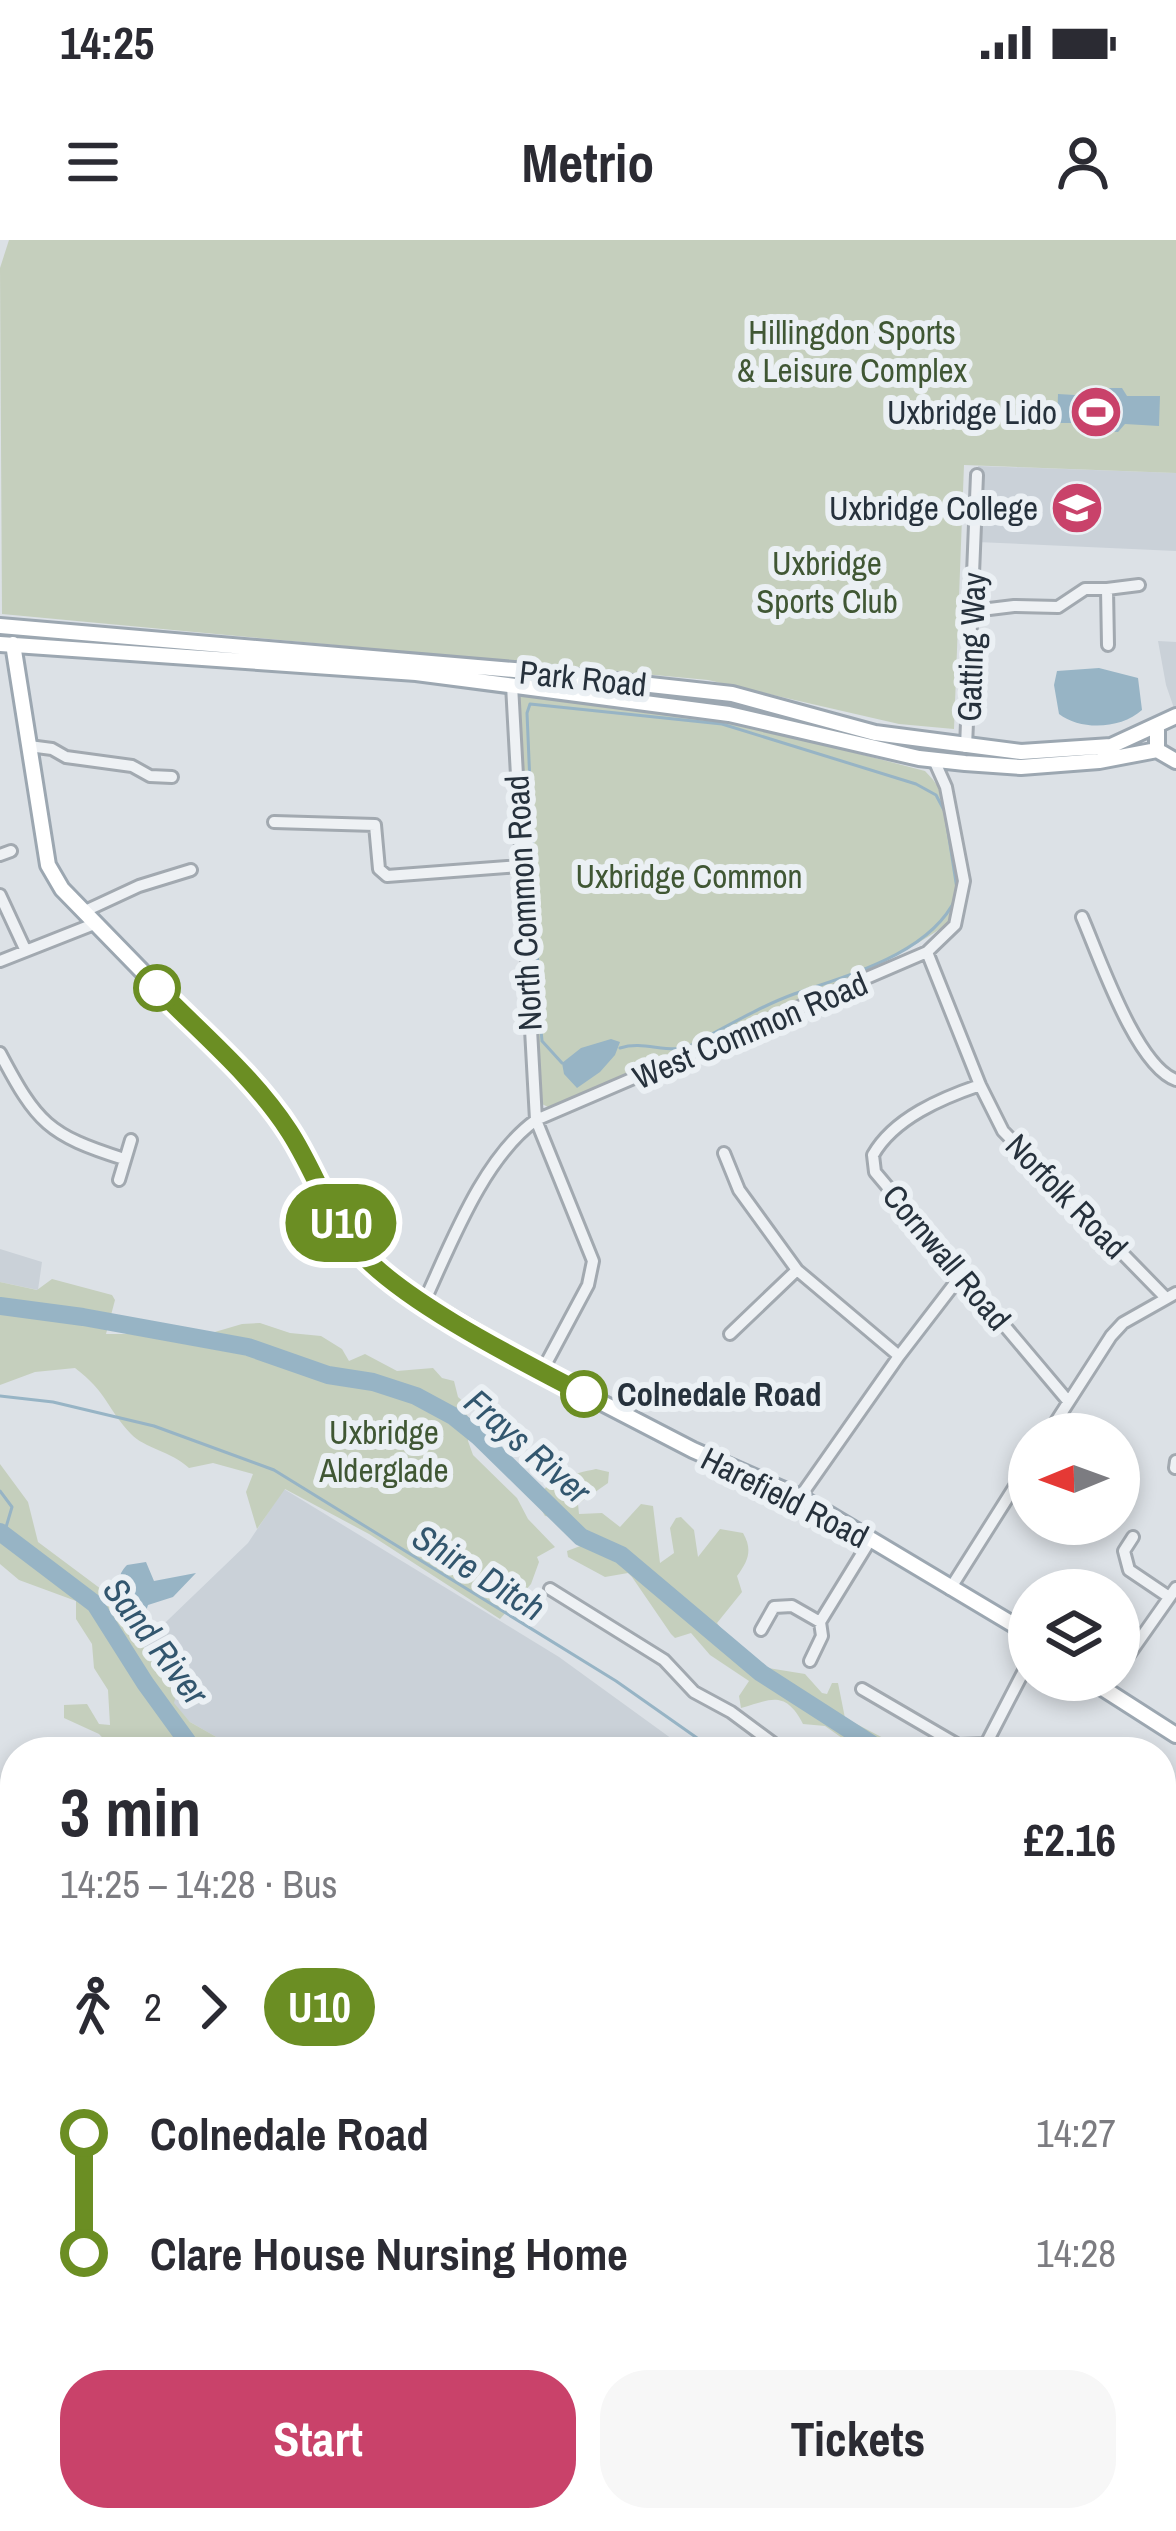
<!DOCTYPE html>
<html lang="en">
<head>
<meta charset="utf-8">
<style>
	body { margin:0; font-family:"Archivo Narrow",sans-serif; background:#f7f7f7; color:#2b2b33; height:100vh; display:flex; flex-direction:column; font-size:45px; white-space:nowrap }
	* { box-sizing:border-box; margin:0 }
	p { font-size:39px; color:#7c7c81 }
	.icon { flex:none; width:66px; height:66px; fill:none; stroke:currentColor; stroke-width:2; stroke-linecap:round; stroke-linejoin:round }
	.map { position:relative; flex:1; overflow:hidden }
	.side { position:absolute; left:0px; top:1497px; width:1176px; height:795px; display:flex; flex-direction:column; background:#fff; border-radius:48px 48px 0 0; box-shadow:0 6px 18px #0003 }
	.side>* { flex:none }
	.badge { padding:0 24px; border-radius:39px; font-size:42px; line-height:78px }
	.needle { width:78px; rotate:269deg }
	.fabs { position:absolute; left:1008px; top:1173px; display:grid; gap:24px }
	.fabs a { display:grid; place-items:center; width:132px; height:132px; border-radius:50%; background:#fff; box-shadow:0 6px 18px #0003; font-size:60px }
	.map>.badge { position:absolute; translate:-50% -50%; box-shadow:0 0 0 6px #fff }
	.legs { display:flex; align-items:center; gap:18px; height:132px; padding:0 60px; font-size:39px }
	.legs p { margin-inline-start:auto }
	.summary { display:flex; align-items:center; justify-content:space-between; height:204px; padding:0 60px }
	h1 { font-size:66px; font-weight:800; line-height:90px }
	.button { display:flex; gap:24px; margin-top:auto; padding:24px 60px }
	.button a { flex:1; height:138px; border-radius:48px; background:#c9426a; color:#fff; font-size:48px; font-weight:800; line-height:138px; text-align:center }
	.button a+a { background:#f7f7f7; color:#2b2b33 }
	ul { padding:0 60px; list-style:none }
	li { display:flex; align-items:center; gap:42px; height:120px; font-size:45px }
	li i { display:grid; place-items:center; width:18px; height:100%; margin:0 15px; background:currentColor }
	li i::after { content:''; width:30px; height:30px; margin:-15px; border:9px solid; border-radius:50%; background:#fff }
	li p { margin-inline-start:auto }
	li:first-child i { background:linear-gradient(#0000 50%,currentColor 0) }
	li:last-child i { background:linear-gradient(currentColor 50%,#0000 0) }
	.status { display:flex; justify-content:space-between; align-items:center; height:84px; padding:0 60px; background:#fff; direction:ltr }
	.status svg { height:33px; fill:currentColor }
	header { display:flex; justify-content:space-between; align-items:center; height:156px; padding:0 60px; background:#fff; font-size:54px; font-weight:800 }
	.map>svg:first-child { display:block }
</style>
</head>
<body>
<div class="status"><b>14:25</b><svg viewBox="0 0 49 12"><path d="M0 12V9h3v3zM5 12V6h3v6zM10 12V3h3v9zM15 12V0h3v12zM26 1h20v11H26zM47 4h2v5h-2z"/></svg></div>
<header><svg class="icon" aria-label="menu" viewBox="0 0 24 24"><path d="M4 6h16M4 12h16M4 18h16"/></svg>Metrio<svg class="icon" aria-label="person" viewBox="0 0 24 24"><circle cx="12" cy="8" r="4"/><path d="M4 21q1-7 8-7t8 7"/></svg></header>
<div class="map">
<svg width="1176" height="2291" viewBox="0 0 1176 2291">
	<rect width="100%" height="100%" fill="#dce1e6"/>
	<!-- built -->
	<path fill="#cad1d8" d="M978,226L1176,233V311L977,302Z
		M1158,401L1176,402V474L1166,445Z
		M0,1009L42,1022L38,1050L0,1042Z
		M284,1249L559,1417L690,1512H243L190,1482L173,1463L163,1427L142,1405L248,1303Z
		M686,2277H790L771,2291H672Z"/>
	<!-- green -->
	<path fill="#c5cfbd" d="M9,0H1176V233L964,225L954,489L899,484L708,440L2,374L0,28Z
		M524,453L726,479L925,531C959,564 974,633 952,677C934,712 609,844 552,869L540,863L519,457Z
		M52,1039L112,1055L115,1060L106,1094H208L242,1084L260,1083L290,1093L321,1096L342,1109L349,1121L365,1114L397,1131L433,1128L442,1138L454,1141L458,1157L467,1165L468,1201L473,1215L517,1258L528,1279L555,1307L537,1317L539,1322L531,1344L500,1379L369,1294L285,1249L257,1289L246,1252L253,1234L213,1223L189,1228C171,1211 144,1208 131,1194C108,1170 107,1152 75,1128L35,1132L0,1145V1042L37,1050Z
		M0,1224L28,1262L38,1302L109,1355L148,1414L167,1433L176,1455L174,1463L190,1482L243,1512H116L99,1494L64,1478V1465L87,1464L99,1484L110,1485L108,1450L94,1428L92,1404L76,1379V1361L19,1340L0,1324Z
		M596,1229L609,1232L608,1243L578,1264L579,1274L602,1273L620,1287L641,1264L653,1266L660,1323L674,1313L670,1288L676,1278L681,1277L694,1290L698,1317L720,1289L743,1293C753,1310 748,1321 737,1336L742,1352L717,1383L737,1411L762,1427L805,1434L822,1453L827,1454L832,1443H838L845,1478L910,1512H862L825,1486L803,1484C785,1449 770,1460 741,1468L739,1456L749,1441L710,1415L691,1393L675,1398L671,1394L632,1337L628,1333L605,1337L568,1317L567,1311L583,1305L582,1293L558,1278L545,1276L536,1261C546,1238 574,1234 596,1229Z
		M0,2110L15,2126V2277H244C271,2285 297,2273 325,2277C347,2280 362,2284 385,2280L396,2291H0Z"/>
	<!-- water -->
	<path fill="#97b4c5" d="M1099,148H1122L1127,156H1160L1159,186L1125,184L1118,192L1097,191L1090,183H1057L1058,154L1091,156Z
		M1099,428L1138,438L1142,470C1121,489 1081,491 1059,474L1054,445L1057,431Z
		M611,799L620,802L615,815L600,832L577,848L564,834L562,823L581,808Z
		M146,1322L154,1341L196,1333L173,1357L148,1365L145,1374L140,1375C130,1359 108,1344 127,1325Z
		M1161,1960L1176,1976V2084L1161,2076V2032L1168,2018L1161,2009Z"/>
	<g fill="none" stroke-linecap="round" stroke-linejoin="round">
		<!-- stream -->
		<path stroke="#97b4c5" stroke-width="3" d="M620,808C643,801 662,812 686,808C721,790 756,768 794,754C848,735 930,714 956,658
			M562,823L542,801L540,779L527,473L530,464L722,484L916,544L936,555L945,572L957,649
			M0,1156L53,1162L154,1186L274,1230L616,1441L717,1512
			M0,1251L12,1267L4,1294"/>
		<!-- river -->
		<path stroke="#97b4c5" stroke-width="18" d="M0,1066L83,1077L248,1107L328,1135L373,1142L416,1156L453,1176L479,1197L581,1297L621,1315L761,1433L884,1512
			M0,1292L95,1364L145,1443L195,1512
			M1161,1659L1176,1664"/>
		<!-- minor casing -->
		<g stroke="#a2a9b0" stroke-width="16">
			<path id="minor" d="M1107,349L1139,345
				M973,371L1014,366L1058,367L1085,349H1107L1108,405
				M512,445L536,880L593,1021L588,1045L542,1131
				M29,506L52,509L66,517L132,526L150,536L172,537
				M966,507L977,235
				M274,582L375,585L379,629L387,636L519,626
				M0,615L11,611
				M0,655L25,709
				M83,672L139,646L191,630
				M1082,677C1099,716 1136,826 1176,840
				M927,712L980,845L1003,891L1166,1058
				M0,721L94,684
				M0,813C37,883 48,895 124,919
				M980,845C942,858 894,878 873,915L875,932L1068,1161
				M724,913L739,950L797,1030L899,1116
				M119,940L131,900
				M424,1062C451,1004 483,918 536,880L927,712L955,685L964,641L946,547L934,520
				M730,1094L797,1030
				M1048,1194L1111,1096L1123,1083L1176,1053
				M1175,1228L1176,1221
				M800,1257L899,1116L962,1034
				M1133,1297L1124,1311L1129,1330L1169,1357
				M550,1349L664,1420L694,1452L731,1472L785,1512
				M950,1349L1029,1224
				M761,1390L774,1367L792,1366L820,1382L871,1299
				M810,1421L822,1396L820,1382
				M1119,1429L1176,1348
				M862,1449L958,1505L986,1504
				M986,1504L1029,1421
				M1161,1601L1176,1606
				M1161,1723L1176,1726
				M1161,1776L1176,1781
				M0,1925L15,1931
				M467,2277L477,2291
				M651,2277L662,2291
				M501,2291L521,2277"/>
		</g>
		<!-- major casing -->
		<g stroke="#9ca7b1" stroke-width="20">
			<path id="major" d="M0,386L514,430L732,454L875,493L1021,512L1111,506L1176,476
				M0,404L416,433L729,474L919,518L965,523L1021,527L1099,521L1157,510
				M13,404L48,625L62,649L247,839L287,888L358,1010L397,1045L552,1137L693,1210L800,1257L1029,1394
				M1157,488V510L1176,521
				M1090,1440L1176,1495
				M1161,2055L1176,2041
				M813,2291L834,2277"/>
		</g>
		<!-- minor -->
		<use href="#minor" stroke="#eef1f4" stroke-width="10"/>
		<!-- major -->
		<use href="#major" stroke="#fff" stroke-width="14"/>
	</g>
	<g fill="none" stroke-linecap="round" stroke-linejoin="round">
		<!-- line-1 casing -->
		<g stroke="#fff" stroke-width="27">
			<path id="line-1" d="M157,748C202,794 254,837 289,891C314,929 328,976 358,1010C403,1062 521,1121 584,1154"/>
		</g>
		<!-- line-1 -->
		<use href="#line-1" stroke="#6b8e23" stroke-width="18"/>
	</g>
	<!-- icons -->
	<defs>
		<g id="stadium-disc" transform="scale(2.7)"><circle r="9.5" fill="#c9426a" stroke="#ebf0f4"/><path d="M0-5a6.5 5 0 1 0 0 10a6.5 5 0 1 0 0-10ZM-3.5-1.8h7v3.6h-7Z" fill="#fff"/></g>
		<g id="university-disc" transform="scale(2.7)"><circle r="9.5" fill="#c9426a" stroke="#ebf0f4"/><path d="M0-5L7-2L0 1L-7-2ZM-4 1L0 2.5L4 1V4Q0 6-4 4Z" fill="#fff"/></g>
	</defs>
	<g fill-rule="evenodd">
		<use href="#stadium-disc" x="1096" y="172"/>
		<use href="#university-disc" x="1077" y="268"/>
	</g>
	<!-- markers -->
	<g fill="#fff" stroke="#6b8e23" stroke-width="6">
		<circle cx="157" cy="748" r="21"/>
		<circle cx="584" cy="1154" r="21"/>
	</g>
	<g text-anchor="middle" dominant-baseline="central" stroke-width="12" stroke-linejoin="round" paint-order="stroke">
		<!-- park labels -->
		<g font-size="33" fill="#405734" stroke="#ebf0f4">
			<text x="852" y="92">Hillingdon Sports<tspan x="852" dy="38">&amp; Leisure Complex</tspan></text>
			<text x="827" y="323">Uxbridge<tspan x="827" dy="38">Sports Club</tspan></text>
			<text x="689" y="636">Uxbridge Common</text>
			<text x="384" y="1192">Uxbridge<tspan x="384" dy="38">Alderglade</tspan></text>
		</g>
		<!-- poi labels -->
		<g font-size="33" fill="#26313c" stroke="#ebf0f4" text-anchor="end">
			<text x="1057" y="172">Uxbridge Lido</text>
			<text x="1038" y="268">Uxbridge College</text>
		</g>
		<!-- street labels -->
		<g font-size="33" fill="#26313c" stroke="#ebf0f4">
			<text transform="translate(971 407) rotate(-88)">Gatting Way</text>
			<text transform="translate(583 438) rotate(6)">Park Road</text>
			<text transform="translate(523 663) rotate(-93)">North Common Road</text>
			<text transform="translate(750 790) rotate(-23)">West Common Road</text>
			<text transform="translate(1067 956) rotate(46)">Norfolk Road</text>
			<text transform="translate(947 1017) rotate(50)">Cornwall Road</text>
			<text transform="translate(785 1257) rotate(27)">Harefield Road</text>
		</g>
		<!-- stop labels -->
		<g font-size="33" font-weight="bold" fill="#26313c" stroke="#ebf0f4" text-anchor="start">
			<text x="617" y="1154">Colnedale Road</text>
		</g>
		<!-- water labels -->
		<g font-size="36" font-style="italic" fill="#32566e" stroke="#ebf0f4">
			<text transform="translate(528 1206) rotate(41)">Frays River</text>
			<text transform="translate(479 1332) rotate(32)">Shire Ditch</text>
			<text transform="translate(156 1401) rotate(53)">Sand River</text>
		</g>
	</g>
</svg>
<div class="fabs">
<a><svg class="needle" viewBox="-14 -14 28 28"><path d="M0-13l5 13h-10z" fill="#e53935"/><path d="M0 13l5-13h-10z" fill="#7c7c81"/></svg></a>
<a><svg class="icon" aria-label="layers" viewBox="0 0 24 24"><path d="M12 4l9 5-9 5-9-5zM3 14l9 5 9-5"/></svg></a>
</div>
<b class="badge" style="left:341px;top:983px;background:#6b8e23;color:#fff">U10</b>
<section class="side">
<div class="summary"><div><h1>3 min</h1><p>14:25 – 14:28 · Bus</p></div><b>£2.16</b></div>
<div class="legs"><svg class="icon" aria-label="walk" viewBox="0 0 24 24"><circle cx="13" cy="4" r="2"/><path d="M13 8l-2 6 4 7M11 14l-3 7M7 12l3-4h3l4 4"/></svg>2<svg class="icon" aria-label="forward" viewBox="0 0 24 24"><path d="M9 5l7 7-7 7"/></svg><b class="badge" style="background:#6b8e23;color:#fff">U10</b></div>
<ul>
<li><i style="color:#6b8e23"></i><b>Colnedale Road</b><p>14:27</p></li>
<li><i style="color:#6b8e23"></i><b>Clare House Nursing Home</b><p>14:28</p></li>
</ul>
<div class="button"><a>Start</a><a>Tickets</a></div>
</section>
</div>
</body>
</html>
